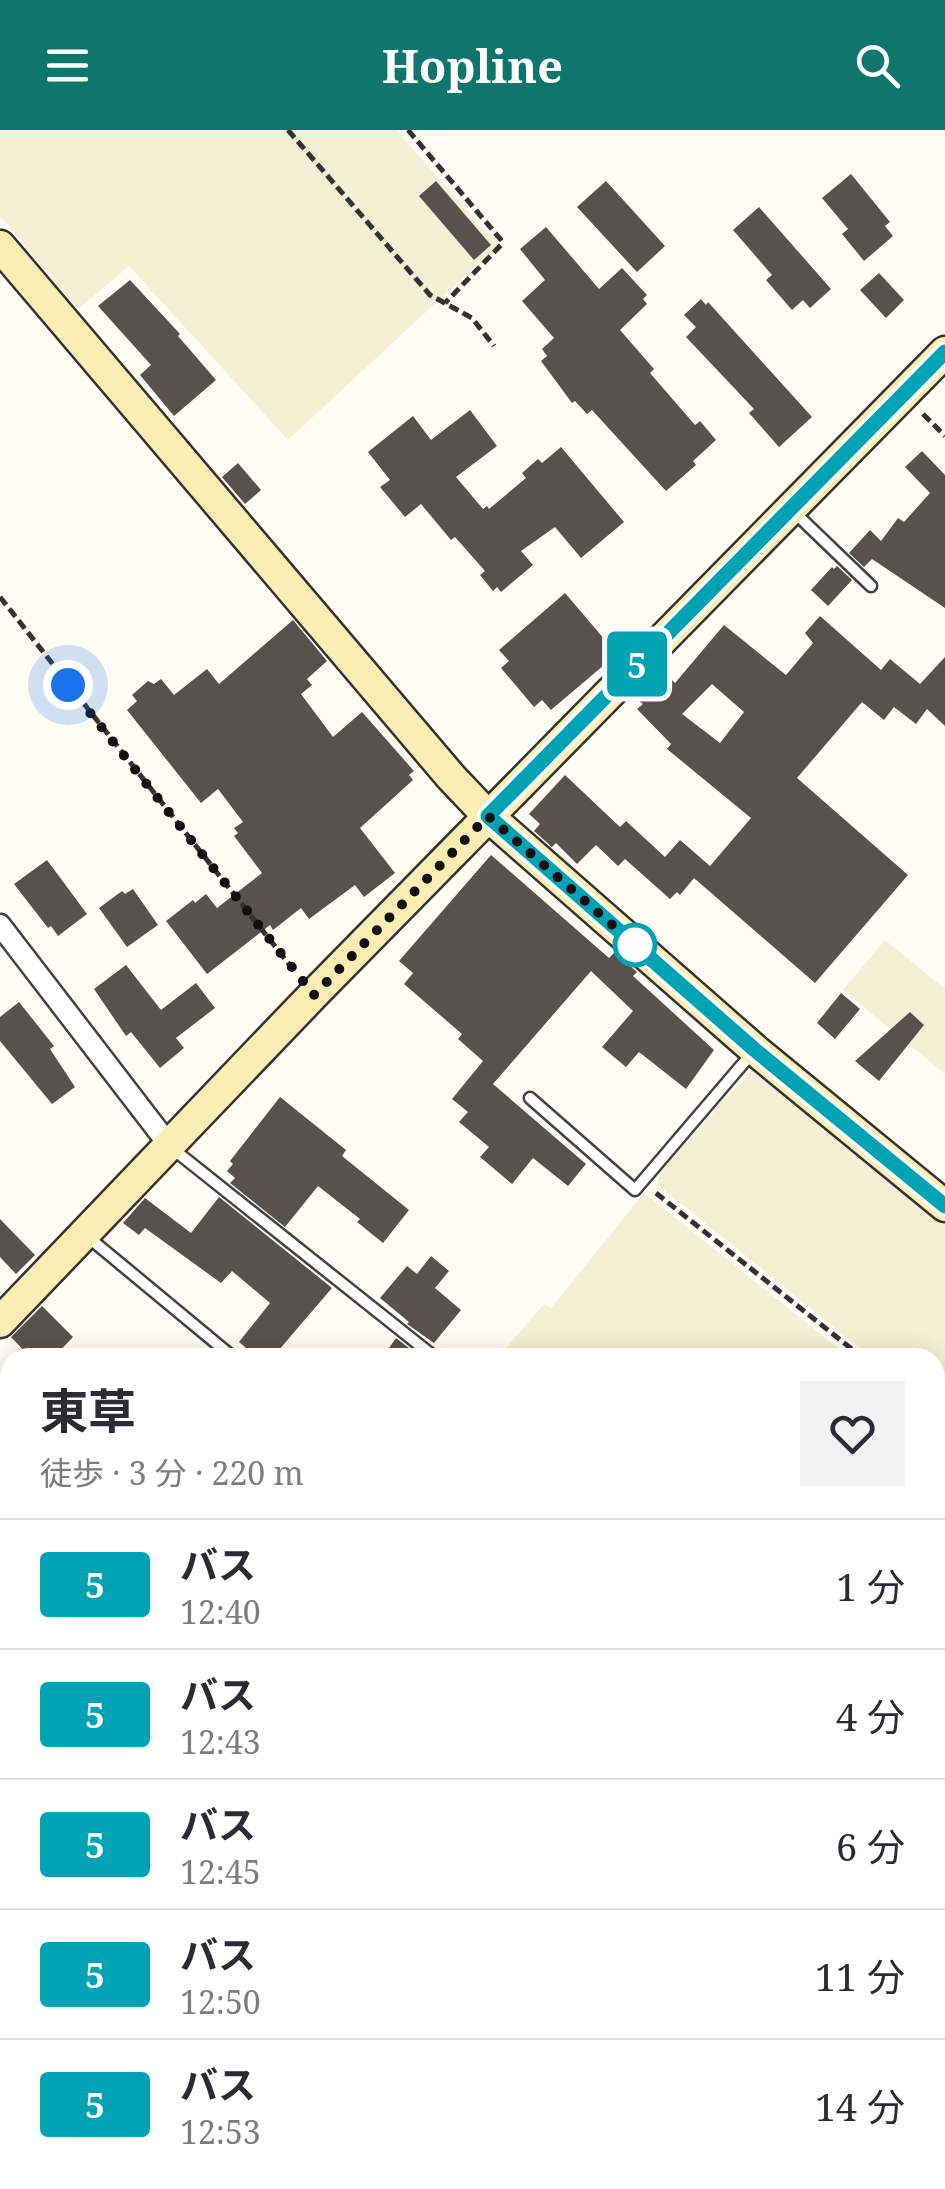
<!DOCTYPE html>
<html lang="ja">
<head>
<meta charset="utf-8">
<style>
	body { margin:0; font-family:"Noto Serif","Noto Sans JP",serif; background:#f2f2f3; color:#2b2b33; height:100vh; display:flex; flex-direction:column; font-size:38px; white-space:nowrap }
	* { box-sizing:border-box; margin:0 }
	p { font-size:32px; color:#7c7c81 }
	.icon { flex:none; width:55px; height:55px; fill:none; stroke:currentColor; stroke-width:2; stroke-linecap:round; stroke-linejoin:round }
	.map { position:relative; flex:1; overflow:hidden }
	.sheet { position:absolute; left:0px; top:1218px; width:945px; height:842px; display:flex; flex-direction:column; background:#fff; border-radius:30px 30px 0 0; box-shadow:0 5px 25px #0003 }
	.sheet>* { flex:none }
	.badge { padding:0 20px; border-radius:8px; font-size:35px; line-height:65px }
	.you { position:absolute; width:50px; height:50px; margin:-25px; border:8px solid #fff; border-radius:50%; background:#1a73e8; box-shadow:0 0 0 15px #1a73e833 }
	.map>.badge { position:absolute; translate:-50% -50%; box-shadow:0 0 0 5px #fff }
	.round { display:grid; place-items:center; flex:none; width:105px; height:105px; border-radius:0px; background:#f2f2f3 }
	.overview { display:flex; align-items:center; justify-content:space-between; height:170px; padding:0 40px }
	h1 { font-size:48px; font-weight:700; line-height:75px }
	ul { padding:0; list-style:none }
	li { display:flex; align-items:center; gap:30px; height:130px; padding:0 40px; border-top:2px solid #e1e1e2 }
	li div { flex:1 }
	li b { display:block; font-size:38px }
	li em { font-style:normal }
	li .badge { min-width:110px; font-weight:700; text-align:center }
	header { display:flex; justify-content:space-between; align-items:center; height:130px; padding:0 40px; background:#0f766e; color:#fff; font-size:45px; font-weight:700 }
	.map>svg:first-child { display:block }
</style>
</head>
<body>
<header><svg class="icon" aria-label="menu" viewBox="0 0 24 24"><path d="M4 6h16M4 12h16M4 18h16"/></svg>Hopline<svg class="icon" aria-label="search" viewBox="0 0 24 24"><circle cx="10" cy="10" r="6"/><path d="M15 15l6 6"/></svg></header>
<div class="map">
<svg width="945" height="2059" viewBox="0 0 945 2059">
	<rect width="100%" height="100%" fill="#fffcf4"/>
	<!-- farmland -->
	<path fill="#f4efd5" d="M0,0H396L498,115L288,310L129,136L78,179L0,86Z
		M885,810L945,859V944L843,860Z
		M754,938L945,1094V1287L935,1279V1228L871,1227L658,1055L659,1042Z
		M644,1063L849,1227H498L544,1174L551,1178Z
		M935,1297L945,1305V1619L935,1611Z
		M935,1626L945,1634V1769L935,1762Z
		M0,1688L10,1696V1872L0,1865Z
		M935,1774L945,1781V1998L935,2010Z
		M0,1886L10,1893V1993L0,1986Z
		M0,1996L10,2004V2050H73L85,2059H0Z
		M118,2050H359L372,2059H111Z
		M383,2050H614L608,2059H395Z
		M685,2050H923L935,2059H698Z"/>
	<!-- building -->
	<path fill="#59514d" fill-rule="evenodd" d="M851,44L890,92L885,96L893,106L864,131L842,104L848,99L822,68Z
		M436,51L491,115L474,130L419,66Z
		M606,51L665,116L637,142L577,77Z
		M759,77L831,159L810,178L803,170L792,180L766,150L772,145L733,100Z
		M546,97L599,159L622,138L647,165L643,169L647,174L620,200L654,239L650,243L695,295L700,291L716,310L693,331L696,335L666,361L592,280L587,284L575,271L572,273L541,231L547,226L542,219L554,208L522,171L545,150L520,119Z
		M879,143L904,170L886,188L860,160Z
		M130,150L180,204L178,206L216,250L174,286L140,245L151,235L98,176Z
		M701,169L706,175L708,172L812,287L779,317L749,283L754,279L686,207L696,197L684,185Z
		M470,280L497,316L456,347L483,379L487,376L489,379L526,348L522,343L538,329L542,333L561,317L624,392L581,428L555,397L521,421L533,435L501,462L497,457L493,461L480,445L485,441L455,407L451,410L421,374L405,387L380,357L390,350L368,322L413,286L431,310Z
		M922,321L945,345V478L872,429L864,437L849,423L870,400L881,411L898,388L904,392L930,363L905,337Z
		M238,333L261,360L245,374L222,347Z
		M837,436L852,450L828,476L811,460L832,437L834,439Z
		M565,463L617,524L551,580L542,570L534,577L501,538L509,531L499,520Z
		M820,486L881,540L890,529L920,554L945,527V596L927,579L916,594L894,577L884,590L862,572L797,648L908,745L815,853L694,748L680,765L677,762L670,769L625,729L618,736L596,715L577,734L556,713L552,717L534,701L540,694L529,684L565,645L620,697L626,691L665,727L680,710L710,736L751,688L667,619L671,614L637,579L643,574L639,571L666,544L675,553L724,495L786,545L813,513L805,503ZM712,554L744,582L720,613L682,584Z
		M293,490L327,531L307,549L312,555L301,564L333,607L362,582L414,641L409,645L413,650L360,698L395,743L364,767L355,755L309,789L301,778L273,800L270,795L207,844L166,791L193,770L195,773L206,764L217,778L262,743L234,706L238,703L234,698L243,692L218,659L201,673L127,580L137,571L132,565L148,551L154,554L161,549L174,565L207,539L219,554Z
		M491,725L609,828L615,822L637,842L633,846L714,920L686,959L639,922L626,937L602,917L633,881L591,841L493,954L586,1034L568,1056L533,1028L512,1054L480,1027L489,1017L459,992L468,982L452,969L483,931L458,909L462,904L404,854L413,843L399,831Z
		M47,730L87,784L58,806L51,796L48,798L14,754Z
		M133,759L158,795L127,817L99,778L122,761L125,764Z
		M126,835L161,880L196,853L215,878L176,908L184,918L160,938L131,902L126,906L94,859Z
		M841,863L860,879L835,909L817,893Z
		M19,872L54,916L50,919L75,957L52,974L0,911V887Z
		M910,882L924,895L879,951L855,931Z
		M280,967L346,1020L342,1026L409,1080L383,1113L357,1092L360,1089L318,1056L285,1097L230,1053L235,1048L227,1041L233,1034L230,1031Z
		M219,1067L332,1158L272,1228H258L239,1212L270,1173L232,1141L221,1153L145,1098L139,1105L123,1093L145,1068L191,1103Z
		M0,1089L35,1125L16,1144L0,1127Z
		M431,1126L449,1141L435,1158L461,1180L434,1213L407,1194L409,1192L380,1168L407,1136L417,1144Z
		M42,1176L73,1207L53,1228H31L11,1207Z
		M396,1208L414,1222L409,1228H382Z"/>
	<g fill="none" stroke-linecap="round" stroke-linejoin="round">
		<!-- lane casing -->
		<g stroke="#434343" stroke-width="15">
			<path id="lane" d="M792,380L871,456
				M530,968L635,1060L752,923
				M173,1019L432,1225
				M88,1107L234,1228"/>
		</g>
		<!-- street casing -->
		<g stroke="#434343" stroke-width="25">
			<path id="street" d="M0,795L169,1015"/>
		</g>
		<!-- secondary casing -->
		<g stroke="#323232" stroke-width="35">
			<path id="secondary" d="M0,116L451,647L488,686L755,920L945,1076
				M0,1192L313,865L945,222"/>
		</g>
		<!-- path -->
		<path stroke="#323232" stroke-width="5" stroke-dasharray="10 5" stroke-linecap="butt" d="M288,0L430,165L472,188L494,216
			M408,0L502,111L501,115L445,173
			M923,284L945,306
			M0,467L296,843
			M656,1063L863,1228
			M935,1286L945,1294
			M0,1299L10,1307
			M0,1555L10,1562
			M935,1620L945,1628
			M935,1766L945,1773
			M0,1872L10,1879
			M935,1959L945,1966
			M935,2049L945,2056
			M242,2050L255,2059
			M371,2050L383,2059
			M677,2050L690,2059
			M617,2059L624,2050"/>
		<!-- lane -->
		<use href="#lane" stroke="#fff" stroke-width="10"/>
		<!-- street -->
		<use href="#street" stroke="#fff" stroke-width="20"/>
		<!-- secondary -->
		<use href="#secondary" stroke="#fceeb2" stroke-width="30"/>
	</g>
	<g fill="none" stroke-linecap="round" stroke-linejoin="round">
		<!-- line casing -->
		<g stroke="#fff" stroke-width="22">
			<path id="line" d="M945,222L488,686L755,920L945,1076"/>
		</g>
		<!-- line -->
		<use href="#line" stroke="#00a3b4" stroke-width="15"/>
		<!-- walk -->
		<path stroke="#101010" stroke-width="10" stroke-dasharray="0 18" d="M68,555L314,865L488,686L635,815"/>
	</g>
	<!-- markers -->
	<circle fill="#fff" stroke="#00a3b4" stroke-width="5" cx="635" cy="815" r="20"/>
</svg>
<div class="you" style="left:68px;top:555px"></div>
<b class="badge" style="left:637px;top:534px;background:#00a3b4;color:#fff">5</b>
<section class="sheet">
<div class="overview"><div><h1>東草</h1><p>徒歩 · 3 分 · 220 m</p></div><a class="round"><svg class="icon" aria-label="heart" viewBox="0 0 24 24"><path d="M12 20l-8-8c-3-5 5-10 8-4 3-6 11-1 8 4z"/></svg></a></div>
<ul>
<li><span class="badge" style="background:#00a3b4;color:#fff">5</span><div><b>バス</b><p>12:40</p></div><em>1 分</em></li>
<li><span class="badge" style="background:#00a3b4;color:#fff">5</span><div><b>バス</b><p>12:43</p></div><em>4 分</em></li>
<li><span class="badge" style="background:#00a3b4;color:#fff">5</span><div><b>バス</b><p>12:45</p></div><em>6 分</em></li>
<li><span class="badge" style="background:#00a3b4;color:#fff">5</span><div><b>バス</b><p>12:50</p></div><em>11 分</em></li>
<li><span class="badge" style="background:#00a3b4;color:#fff">5</span><div><b>バス</b><p>12:53</p></div><em>14 分</em></li>
</ul>
</section>
</div>
</body>
</html>
